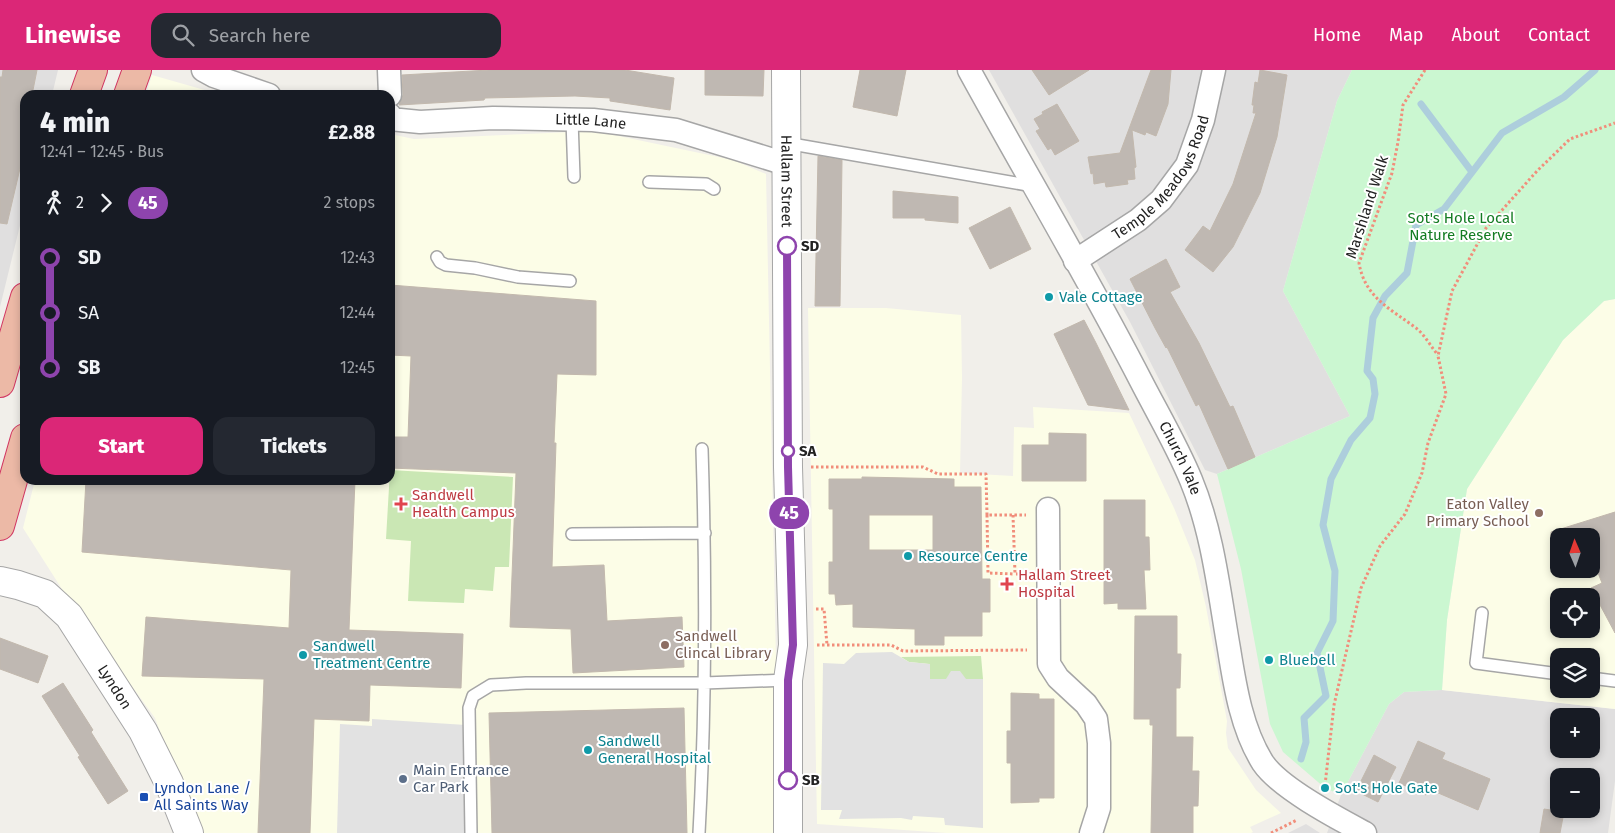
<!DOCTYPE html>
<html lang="en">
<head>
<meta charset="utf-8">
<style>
	body { margin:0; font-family:"Fira Sans",sans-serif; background:#242831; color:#f1f3f6; height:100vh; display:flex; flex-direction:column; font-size:19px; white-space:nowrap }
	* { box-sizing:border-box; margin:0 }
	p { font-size:16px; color:#9ea1a6 }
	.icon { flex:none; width:28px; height:28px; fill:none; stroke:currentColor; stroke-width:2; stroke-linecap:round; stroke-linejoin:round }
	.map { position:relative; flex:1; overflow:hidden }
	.panel { position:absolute; left:20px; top:20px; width:375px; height:395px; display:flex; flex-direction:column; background:#171b24; border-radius:15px; box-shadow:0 2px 8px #0003 }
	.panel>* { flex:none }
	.badge { padding:0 10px; border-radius:16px; font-size:18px; line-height:32px }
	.needle { width:32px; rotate:358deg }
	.tools { position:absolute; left:1550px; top:458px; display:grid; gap:10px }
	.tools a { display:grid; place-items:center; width:50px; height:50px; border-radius:10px; background:#171b24; box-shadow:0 2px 8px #0003; font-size:25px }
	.map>.badge { position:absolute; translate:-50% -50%; box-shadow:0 0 0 2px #fff }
	.legs { display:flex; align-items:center; gap:8px; height:55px; padding:0 20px; font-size:16px }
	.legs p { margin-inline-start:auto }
	.summary { display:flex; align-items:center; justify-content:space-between; height:85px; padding:0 20px }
	h1 { font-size:28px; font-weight:800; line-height:38px }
	.primary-button { display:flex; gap:10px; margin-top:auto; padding:10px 20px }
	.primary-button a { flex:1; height:58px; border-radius:15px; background:#db2777; color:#fff; font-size:20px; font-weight:800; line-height:58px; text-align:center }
	.primary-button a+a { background:#242831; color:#f1f3f6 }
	ul { padding:0 20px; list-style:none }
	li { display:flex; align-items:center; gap:18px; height:55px; font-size:19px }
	li i { display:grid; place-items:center; width:8px; height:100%; margin:0 6px; background:currentColor }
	li i::after { content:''; width:12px; height:12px; margin:-6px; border:4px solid; border-radius:50%; background:#171b24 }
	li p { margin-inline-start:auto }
	li:first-child i { background:linear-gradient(#0000 50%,currentColor 0) }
	li:last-child i { background:linear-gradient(currentColor 50%,#0000 0) }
	header { display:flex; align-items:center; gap:30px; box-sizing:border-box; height:70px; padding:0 25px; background:#db2777; color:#fff }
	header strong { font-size:24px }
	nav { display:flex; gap:28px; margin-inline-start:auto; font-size:18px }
	.search { width:350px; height:45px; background:#242831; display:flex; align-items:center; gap:12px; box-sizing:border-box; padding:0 18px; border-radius:15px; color:#9ea1a6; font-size:19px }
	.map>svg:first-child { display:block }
</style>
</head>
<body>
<header>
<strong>Linewise</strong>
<div class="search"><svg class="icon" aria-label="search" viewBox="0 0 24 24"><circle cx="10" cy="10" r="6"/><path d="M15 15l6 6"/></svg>Search here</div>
<nav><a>Home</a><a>Map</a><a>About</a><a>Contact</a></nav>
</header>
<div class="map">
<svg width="1615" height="763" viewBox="0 0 1615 763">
	<rect width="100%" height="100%" fill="#f1efea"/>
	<!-- residential -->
	<path fill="#e0dfdf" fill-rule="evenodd" d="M0,0H58L52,25H25V135L0,237Z
		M989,0H1352L1337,31L1283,221L1350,346L1217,404L1205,400L1130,252Z
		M1442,620L1615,639V711L1608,763H1327L1341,725L1389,634L1404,622ZM1559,646H1591V679H1559ZM1559,706H1591V739H1559Z
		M1306,754L1320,763H1288Z"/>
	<!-- education -->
	<path fill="#fcfde7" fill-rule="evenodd" d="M152,5L222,25H146Z
		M595,61L733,90L766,104L776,592L777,763H198L155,648L67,527L23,458L35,410H390V64L414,69Z
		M1615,229V639L1442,620L1447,550L1467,419L1563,270L1604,231ZM1559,466H1591V499H1559ZM1559,526H1591V559H1559ZM1559,586H1591V619H1559Z
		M808,238H886L961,245L962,308L960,403L1013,406L1014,357L1034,358L1033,337L1129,343L1174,438L1195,490L1206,537L1227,651L1226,663L1228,678L1256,720L1281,743L1250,757L1253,762L1251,763H947L817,754Z"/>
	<!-- grass -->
	<path fill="#cae7b4" d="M390,400L513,407L509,497H495L493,521L465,519L464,533L408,531L411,471L386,469Z
		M981,586L983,609H930L929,594L909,592L901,587Z"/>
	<!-- park -->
	<path fill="#cbf7d1" d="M1352,0H1615V229L1604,231L1563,270L1467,419L1447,550L1442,620L1404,622L1389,634L1341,725L1325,718L1283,682L1270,654L1241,499L1217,404L1350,346L1283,221L1337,31Z"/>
	<!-- parking -->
	<path fill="#e2e2e2" d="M892,582L909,592L930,594V609H946L951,601H960L966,609H983V758L945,755L944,748L913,746L912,750L901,748L839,749L842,740H821L823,593L844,594L856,583Z
		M372,649L466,655L467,763H337L340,654L372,656Z"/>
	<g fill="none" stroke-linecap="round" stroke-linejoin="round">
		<!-- stream -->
		<path stroke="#adcedc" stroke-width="7" d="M1421,34L1472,102
			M1301,689L1306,672L1304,648L1326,626L1317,583L1333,551L1335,501L1323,455L1331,409L1351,370L1370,348L1375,324L1373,309L1367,301L1373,248L1385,226L1407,203L1416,155L1444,139L1502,63L1564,27L1595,0"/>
	</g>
	<!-- building -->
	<path fill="#bfb8b2" stroke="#c2b8ad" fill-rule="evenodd" d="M3,0H37L32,25H25V77L7,154L0,153V7H2Z
		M489,0H625L674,8L670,40L610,31V28L575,26L485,28L484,30L399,35L403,25L402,5Z
		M705,0H764L763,26L705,25Z
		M860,0H906L897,46L853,37Z
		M1032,0H1089L1049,25Z
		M1151,0H1171L1168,34L1156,66L1146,62L1145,65L1132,60L1136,97L1134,98L1135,109L1127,110L1128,114L1106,117L1105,112L1094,114L1093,103L1091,104L1088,87L1120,83Z
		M1260,0L1287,5L1277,67L1260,123L1233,177L1213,202L1185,180L1203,156L1210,161L1233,114L1256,43H1253L1254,35H1252L1255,12L1258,13Z
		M1057,34L1079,71L1055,85L1051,78L1048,80L1036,61L1040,59L1034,49L1043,44L1042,42Z
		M818,86L842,90L840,236H815Z
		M893,121L958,127V153L925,150V148H893Z
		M1010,137L1031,179L990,199L969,158Z
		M1166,189L1180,217L1170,222L1199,273L1230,337L1233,336L1255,387L1228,399L1199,334L1196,336L1167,277L1166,278L1155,258L1130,209Z
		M390,215L596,231V305L557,304L554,373H556L552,497L604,495L607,551L682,547L684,597L573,603L571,559L510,557L516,403L390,398V367H408L411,286L390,285Z
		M1084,250L1096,273L1129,340L1088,335L1054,264Z
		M1049,363L1086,364V411H1022V375H1049Z
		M862,407L954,409V417H981L982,509H990V542H982V566H944V575H915V559L853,557V534L836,535L835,524H829V492H833V439H829V409H862ZM869,445H933V480H869Z
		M86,410H355L349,560L463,564L461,618L370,615L369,651L314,649L310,763H258L264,609L142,606L146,547L289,558L291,500L82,482Z
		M1104,430H1145V467H1149L1150,500H1144L1146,539H1118V533L1104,534Z
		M1615,442V563L1591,518L1602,513L1591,485V466H1551V462Z
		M1135,546H1177V584H1181L1180,618H1176V667H1193L1192,701H1199L1198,736H1193V763H1151L1153,655H1150V649H1134Z
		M0,568L48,586L38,613L0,599Z
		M63,613L93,660L91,662L128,721L108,734L78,687L80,686L42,626Z
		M1011,623L1039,624V629H1054V728H1039V732L1011,733V693H1007V661H1011Z
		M684,638L687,763H492L489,643Z
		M1418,671L1445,683L1442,689L1490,709L1478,740L1429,719L1426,725L1399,713Z
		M1374,685L1396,697L1378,732L1356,721Z
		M1544,739L1564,742L1560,763H1540Z"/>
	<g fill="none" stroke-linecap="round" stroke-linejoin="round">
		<!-- service casing -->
		<g stroke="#a6a6a6" stroke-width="14">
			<path id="service" d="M572,50L574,107
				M786,73L1033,116
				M649,112L706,114L714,119
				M437,187L440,192L446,195L475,198L518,207L570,211
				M572,464L705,463
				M1482,543L1476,593L1559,604
				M1591,608L1615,611
				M471,763L469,638L473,626L491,615L526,613H704L788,610
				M699,763C706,635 706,507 702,379"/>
		</g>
		<!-- minor casing -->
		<g stroke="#a6a6a6" stroke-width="25">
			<g id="minor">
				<path d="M203,0L214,6L269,25"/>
				<path d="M389,0L390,25"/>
				<path id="s1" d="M969,0C1026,104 1087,206 1141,311C1158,344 1177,376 1191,410C1213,463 1219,522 1229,579C1235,617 1242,660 1263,693C1280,718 1337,748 1365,763"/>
				<path id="s2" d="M390,45V49L420,52L493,48L593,50L676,60L786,94"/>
				<path id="s3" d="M1075,191L1138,150L1161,130L1187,95L1203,50L1214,0"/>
				<path d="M1048,439L1049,594L1058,608L1086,634L1096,649L1099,673V738L1091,763"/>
			</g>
		</g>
		<!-- tertiary casing -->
		<g stroke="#a6a6a6" stroke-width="30">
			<g id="tertiary">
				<path id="s4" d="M786,0L788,397L793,575L788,610V763"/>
				<path id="s5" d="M0,511L18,515L45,524L69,546L143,661L169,713L189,763"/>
			</g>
		</g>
		<!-- trunk casing -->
		<g stroke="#d13561" stroke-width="30">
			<path id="trunk" d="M84,25L93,0
				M128,25L137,0
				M0,313L25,227
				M0,456L25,368"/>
		</g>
		<!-- path -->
		<path stroke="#f18e7b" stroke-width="3" stroke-dasharray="2.5 2.5" stroke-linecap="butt" d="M1425,0L1403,35L1398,72L1392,103L1359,193C1365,228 1391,239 1416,258C1425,265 1431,277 1438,285
			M811,397H923L938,404H986L987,445H1026
			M987,445L988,503L1015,504
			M1013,445L1015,504H1028
			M816,539H824L827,575
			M817,575H891L903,581L1027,580
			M1325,715L1334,635L1361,518L1380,476L1405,444L1422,403L1428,373L1446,324L1438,286L1452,221L1486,158L1537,101L1570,69L1615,53
			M1271,763L1297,750"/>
		<!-- service -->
		<use href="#service" stroke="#fff" stroke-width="11"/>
		<!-- minor -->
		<use href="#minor" stroke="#fff" stroke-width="22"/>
		<!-- tertiary -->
		<use href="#tertiary" stroke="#fff" stroke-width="28"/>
		<!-- trunk -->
		<use href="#trunk" stroke="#ecb9a6" stroke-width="28"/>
	</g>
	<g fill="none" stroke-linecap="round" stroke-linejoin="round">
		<!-- line-1 casing -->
		<g stroke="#fff" stroke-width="11">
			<path id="line-1" d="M787,176L788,397L793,575L788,610V710"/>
		</g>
		<!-- line-1 -->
		<use href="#line-1" stroke="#8e44ad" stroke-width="8"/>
	</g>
	<!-- markers -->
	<g fill="#fff" stroke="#8e44ad" stroke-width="2.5">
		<circle cx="787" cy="176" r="9"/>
		<circle cx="788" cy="381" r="6"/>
		<circle cx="788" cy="710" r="9"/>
	</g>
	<g fill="#0f9aa8" stroke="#fff" stroke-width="2">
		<circle cx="1049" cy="227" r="5"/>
		<circle cx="908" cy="486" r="5"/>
		<circle cx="303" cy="585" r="5"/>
		<circle cx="1269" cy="590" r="5"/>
		<circle cx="588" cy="680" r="5"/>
		<circle cx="1325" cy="718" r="5"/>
	</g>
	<g fill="#e0444e" stroke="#fff" stroke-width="2">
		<path d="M398.5 426.5h5v5h5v5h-5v5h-5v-5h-5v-5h5z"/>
		<path d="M1004.5 506.5h5v5h5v5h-5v5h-5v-5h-5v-5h5z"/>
	</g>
	<g fill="#8d6e63" stroke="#fff" stroke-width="2">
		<circle cx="1539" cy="443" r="5"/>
		<circle cx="665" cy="575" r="5"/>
	</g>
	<circle fill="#5c6f8a" stroke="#fff" stroke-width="2" cx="403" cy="709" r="5"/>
	<rect fill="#1a4fb4" stroke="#fff" stroke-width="2" x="139" y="722" width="10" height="10" rx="2.5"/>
	<g text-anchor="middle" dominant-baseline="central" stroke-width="4" stroke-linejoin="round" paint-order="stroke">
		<!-- street labels -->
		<g font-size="15" fill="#222" stroke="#fff">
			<text stroke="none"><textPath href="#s2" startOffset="205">Little Lane</textPath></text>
			<text stroke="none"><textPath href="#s3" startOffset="124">Temple Meadows Road</textPath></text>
			<text stroke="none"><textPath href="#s4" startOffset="111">Hallam Street</textPath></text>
			<text transform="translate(1367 137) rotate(-72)">Marshland Walk</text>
			<text stroke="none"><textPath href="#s1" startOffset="442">Church Vale</textPath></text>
			<text stroke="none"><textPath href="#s5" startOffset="164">Lyndon</textPath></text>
		</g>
		<!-- park labels -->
		<g font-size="15" fill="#147c23" stroke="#fff">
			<text x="1461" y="148">Sot's Hole Local<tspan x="1461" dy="17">Nature Reserve</tspan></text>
		</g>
		<!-- stop labels -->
		<g font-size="15" font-weight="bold" fill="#222" stroke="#fff" text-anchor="start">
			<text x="801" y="176">SD</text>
			<text x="799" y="381">SA</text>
			<text x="802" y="710">SB</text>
		</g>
		<!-- culture labels -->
		<g font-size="15" fill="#0d838f" stroke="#fff" text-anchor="start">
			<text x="1059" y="227">Vale Cottage</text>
			<text x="918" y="486">Resource Centre</text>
			<text x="313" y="576">Sandwell<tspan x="313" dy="17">Treatment Centre</tspan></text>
			<text x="1279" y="590">Bluebell</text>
			<text x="598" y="671">Sandwell<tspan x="598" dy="17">General Hospital</tspan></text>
			<text x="1335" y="718">Sot's Hole Gate</text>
		</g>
		<!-- health labels -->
		<g font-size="15" fill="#be3a42" stroke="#fff" text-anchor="start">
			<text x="412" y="425">Sandwell<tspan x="412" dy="17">Health Campus</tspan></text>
			<text x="1018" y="505">Hallam Street<tspan x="1018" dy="17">Hospital</tspan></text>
		</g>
		<!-- education labels -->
		<g font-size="15" fill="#785e54" stroke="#fff" text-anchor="end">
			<text x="1529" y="434">Eaton Valley<tspan x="1529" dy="17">Primary School</tspan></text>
			<text x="675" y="566" text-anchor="start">Sandwell<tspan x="675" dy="17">Clincal Library</tspan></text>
		</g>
		<!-- service labels -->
		<g font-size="15" fill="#4e5e75" stroke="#fff" text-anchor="start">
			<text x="413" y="700">Main Entrance<tspan x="413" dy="17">Car Park</tspan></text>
		</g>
		<!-- transit labels -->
		<g font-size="15" fill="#164399" stroke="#fff" text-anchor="start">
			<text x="154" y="718">Lyndon Lane /<tspan x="154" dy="17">All Saints Way</tspan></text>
		</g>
	</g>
</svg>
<div class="tools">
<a><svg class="needle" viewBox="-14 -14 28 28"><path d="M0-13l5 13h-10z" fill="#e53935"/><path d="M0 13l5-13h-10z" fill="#9ea1a6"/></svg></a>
<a><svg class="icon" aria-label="locate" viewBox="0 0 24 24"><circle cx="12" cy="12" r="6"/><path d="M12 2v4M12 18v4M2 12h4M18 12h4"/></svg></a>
<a><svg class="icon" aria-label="layers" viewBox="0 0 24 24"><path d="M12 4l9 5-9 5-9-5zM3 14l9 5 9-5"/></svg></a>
<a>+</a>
<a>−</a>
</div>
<b class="badge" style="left:789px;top:443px;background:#8e44ad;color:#fff">45</b>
<section class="panel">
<div class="summary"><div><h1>4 min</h1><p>12:41 – 12:45 · Bus</p></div><b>£2.88</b></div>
<div class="legs"><svg class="icon" aria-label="walk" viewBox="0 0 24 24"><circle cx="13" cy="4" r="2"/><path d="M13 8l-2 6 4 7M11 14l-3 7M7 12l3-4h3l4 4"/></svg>2<svg class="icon" aria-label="forward" viewBox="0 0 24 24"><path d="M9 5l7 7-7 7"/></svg><b class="badge" style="background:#8e44ad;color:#fff">45</b><p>2 stops</p></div>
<ul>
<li><i style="color:#8e44ad"></i><b>SD</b><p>12:43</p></li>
<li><i style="color:#8e44ad"></i><span>SA</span><p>12:44</p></li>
<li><i style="color:#8e44ad"></i><b>SB</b><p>12:45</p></li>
</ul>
<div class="primary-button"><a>Start</a><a>Tickets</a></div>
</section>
</div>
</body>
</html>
